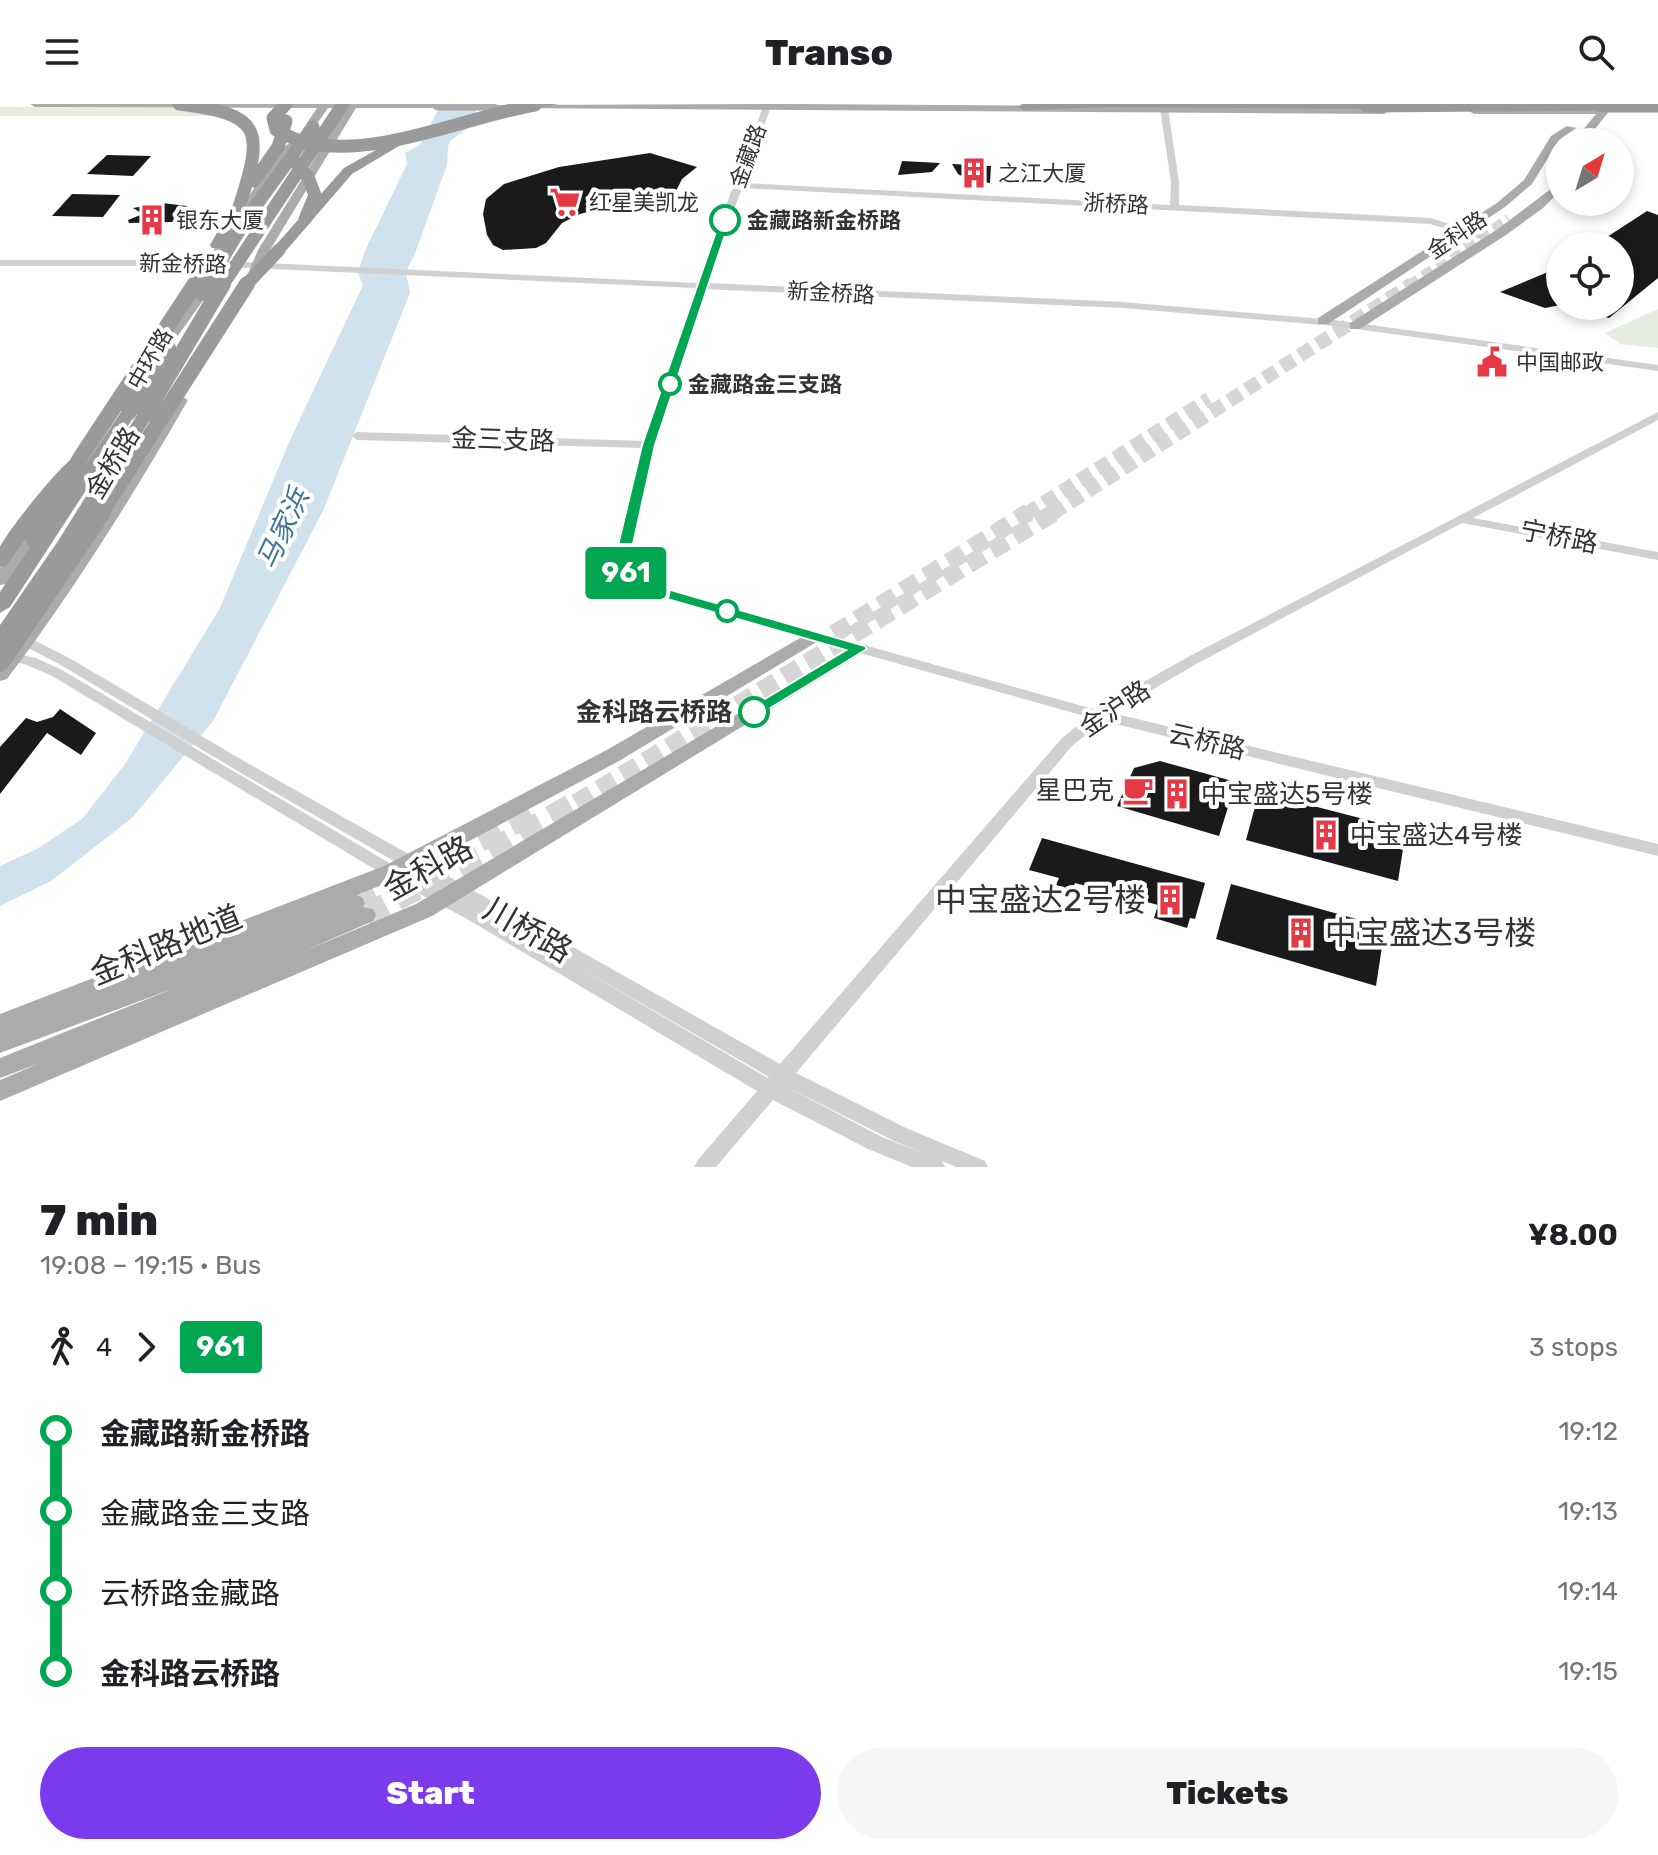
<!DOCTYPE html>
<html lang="en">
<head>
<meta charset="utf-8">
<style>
	body { margin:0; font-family:Rubik,"Noto Sans SC",sans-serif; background:#f6f6f6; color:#202124; height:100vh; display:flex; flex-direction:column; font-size:30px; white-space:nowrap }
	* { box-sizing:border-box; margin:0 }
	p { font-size:26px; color:#757577 }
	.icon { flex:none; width:44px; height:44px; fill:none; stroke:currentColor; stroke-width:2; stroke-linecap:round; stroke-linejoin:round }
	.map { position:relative; height:1063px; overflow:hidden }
	.sheet { display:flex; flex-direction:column; background:#fff; flex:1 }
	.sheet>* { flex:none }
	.badge { padding:0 16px; border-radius:6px; font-size:28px; line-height:52px }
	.needle { width:52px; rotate:38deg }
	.buttons { position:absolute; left:1546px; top:24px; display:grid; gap:16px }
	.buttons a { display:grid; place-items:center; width:88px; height:88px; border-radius:50%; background:#fff; box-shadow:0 4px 12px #0003; font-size:40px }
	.map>.badge { position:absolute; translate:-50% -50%; box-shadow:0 0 0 4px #fff }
	.legs { display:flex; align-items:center; gap:12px; height:88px; padding:0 40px; font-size:26px }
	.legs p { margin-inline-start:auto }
	.head { display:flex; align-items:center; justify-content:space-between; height:136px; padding:0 40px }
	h1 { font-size:44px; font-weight:800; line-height:60px }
	.cta { display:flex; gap:16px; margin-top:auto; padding:16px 40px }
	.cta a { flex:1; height:92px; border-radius:48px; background:#7c3aed; color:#fff; font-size:32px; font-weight:800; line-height:92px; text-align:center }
	.cta a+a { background:#f6f6f6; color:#202124 }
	ul { padding:0 40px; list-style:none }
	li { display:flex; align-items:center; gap:28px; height:80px; font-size:30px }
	li i { display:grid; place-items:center; width:12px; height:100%; margin:0 10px; background:currentColor }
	li i::after { content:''; width:20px; height:20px; margin:-10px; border:6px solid; border-radius:50%; background:#fff }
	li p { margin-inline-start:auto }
	li:first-child i { background:linear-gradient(#0000 50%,currentColor 0) }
	li:last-child i { background:linear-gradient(currentColor 50%,#0000 0) }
	header { display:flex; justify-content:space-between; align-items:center; height:104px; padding:0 40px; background:#fff; font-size:36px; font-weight:800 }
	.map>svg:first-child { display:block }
</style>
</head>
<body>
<header><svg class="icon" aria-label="menu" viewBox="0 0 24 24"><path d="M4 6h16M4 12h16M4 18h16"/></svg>Transo<svg class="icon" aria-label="search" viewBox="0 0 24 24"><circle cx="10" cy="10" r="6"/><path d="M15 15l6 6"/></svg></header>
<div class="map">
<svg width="1658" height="1063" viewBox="0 0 1658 1063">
	<rect width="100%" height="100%" fill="#fff"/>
	<!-- green -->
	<path fill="#e6ecdf" d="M0,3L214,4L211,12H0Z
		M1658,205V244L1620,240L1605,229Z"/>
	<!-- water -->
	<path fill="#cfe2ee" d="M478,0L472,21L451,36L448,42L447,61L414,152C403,170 407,171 410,189L323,407L213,617L132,714L51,777L0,802V762L37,745L82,715L125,660L220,504L290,336L363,181L358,169L364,149L407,60L405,49L420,41L439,4Z"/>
	<!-- building -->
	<path fill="#1a1a1a" d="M650,49L697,63L682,75L675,89L658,97L603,104L580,110L562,119L546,139L536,144L503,146L493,141L487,131L483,110L486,95L504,80L559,63Z
		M107,51L151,52L133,72L87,70Z
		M902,57L940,59L932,68L898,71Z
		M952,60L991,62L990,79L967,75L958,70Z
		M72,90L120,91L103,113L52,112Z
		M162,99L187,102L201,115L176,114L172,118L129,119L128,116L143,110L133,104Z
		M1647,107L1658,111V174L1609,214L1577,204L1620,202V142H1593Z
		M1560,163V201L1545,204L1500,188Z
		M60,605L96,629L81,651L47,629L0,690V643L26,614L37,618L53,613Z
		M1160,657L1236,678L1219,732L1117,702L1134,664Z
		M1259,688L1406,726L1398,777L1246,736Z
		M1042,734L1205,779L1195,815L1190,814L1187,824L1154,814L1158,801L1075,779L1072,786L1056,781L1059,774L1029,766Z
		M1231,780L1385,823L1376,882L1216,835Z"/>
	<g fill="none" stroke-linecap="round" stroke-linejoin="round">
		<!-- major-tunnel-far3 -->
		<path stroke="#d6d6d6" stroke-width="11" stroke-dasharray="11 6" stroke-linecap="butt" d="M1409,182L1509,115"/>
		<!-- major-tunnel-far2 -->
		<path stroke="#d6d6d6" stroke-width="14" stroke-dasharray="14 7" stroke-linecap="butt" d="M1026,410L1209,295
			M1052,410L1412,180"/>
		<!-- major-tunnel-far1 -->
		<path stroke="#d6d6d6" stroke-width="18" stroke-dasharray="18 9" stroke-linecap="butt" d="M834,530L1029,408
			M576,699L1055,408"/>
		<!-- major-tunnel -->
		<path stroke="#d6d6d6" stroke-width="23" stroke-dasharray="23 12" stroke-linecap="butt" d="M354,799L541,706
			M365,811L482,752L579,697"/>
		<!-- minor -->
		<path fill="#d0d0d0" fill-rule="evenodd" d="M764,0H772L743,79L1170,101L1171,78L1160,5L1164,3L1168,5L1179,78V101L1431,114L1496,135L1491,138L1430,120L742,84L707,179L1123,198L1335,216L1658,261V267L1335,222L1123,204L705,185L655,341L629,448C630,470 644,477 663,485L1097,606L1108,598L1188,553L1658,308V316L1473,414L1658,448V456L1462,419L1198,559L1112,609L1658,740V752L1103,617L1072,642L796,969L906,1024L985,1057L988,1063H956L942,1057L945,1063H912L868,1045L773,996L716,1063H694L697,1057L757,987L467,815L386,772L52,572L27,561L0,554V548L4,547L36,554L62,566L398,764L467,799L234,665L61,561L24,542H0V534L32,535L71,555L244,657L780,960L1062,634L1088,613L653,491C633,482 617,472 615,448L642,344L357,336L351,332L357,328L644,337L695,184L202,162H0V156H202L697,179ZM568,857L769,973L768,974ZM785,982L892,1036L923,1049L882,1033Z"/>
		<!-- major -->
		<path fill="#ababab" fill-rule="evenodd" d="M30,0H442L443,1L438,4H356L270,146L257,177L251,181L245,177L258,146L346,4H328L305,37L287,50L222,152L229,161L223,165L209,153L279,46L297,34L317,4L35,3Z
			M796,0L1384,4L1389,7L1384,10L491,4L486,1Z
			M1603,2L1612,4L1584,38H1573L1596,10H1474L1469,7L1474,4H1601Z
			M1567,22L1576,24L1559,36L1532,80L1505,103L1328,220H1318V214L1497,99L1524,76L1551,32Z
			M1560,78V87L1543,104L1506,131L1360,225H1350V219L1498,125Z
			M206,174L217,177L167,247H157L155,244Z
			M181,292L188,296C133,392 74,486 7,575L0,577V558L87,436L174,296Z
			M41,415L49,420L6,480L0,481V464L35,417Z
			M814,526L823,532L820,536L619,657L400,774L356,791L362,793L365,799L363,803L373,805L376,811L373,817L300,849L416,800L854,541H866L869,545L432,812L0,997V976L40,959L0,974V954L175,884L0,949V910L384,762L605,647Z"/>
		<!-- highway -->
		<path fill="#9a9a9a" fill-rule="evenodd" d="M530,0H559L535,4Z
			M1022,0H1370L1372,2L1366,5L1110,3L1024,6L1018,3Z
			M404,30L414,33L352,70L284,149H274V143L344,64Z
			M235,97L246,100L222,144H212L210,141Z
			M129,303L137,308L10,503L0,509V488L123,305Z
			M145,306L153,311L76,437L7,540L0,542V521L58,437L137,311Z
			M78,351L87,356L62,383L7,461L0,463C0,457 0,448 0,443C6,429 65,354 78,351Z"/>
		<!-- major-bridge -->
		<path stroke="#ababab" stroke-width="11" d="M438,1H491"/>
		<!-- highway-bridge-far2 -->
		<path stroke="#9a9a9a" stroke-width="13" d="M179,0C262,10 264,26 240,100
			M286,0L273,14L276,26C285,30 295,36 304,38C374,56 465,13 535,1
			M1366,2L1613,0
			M1601,2H1658
			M294,57L308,73L315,91L305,115
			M254,77L278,43L286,17
			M194,182L202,169
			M206,182L247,114L313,23
			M222,182L343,0
			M245,182L279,146"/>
		<!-- highway-bridge-far1 -->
		<path stroke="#9a9a9a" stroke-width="16" d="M202,189L208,180
			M129,308L168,244
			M145,311L223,180
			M49,410L81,353L195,180
			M100,410L247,180"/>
		<!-- highway-bridge -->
		<path stroke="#9a9a9a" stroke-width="20" d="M35,434L50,408
			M0,558L101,408"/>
	</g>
	<!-- line-1 -->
	<path fill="#00a651" stroke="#fff" stroke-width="2" d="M725,113L730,116L655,341L629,458L637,472L664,484L865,542L867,545L754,614L746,608L748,605L846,546L653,491L627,478L614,458L642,341L720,116Z"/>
	<!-- icons -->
	<defs>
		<g id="building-bare" transform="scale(2.4)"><path d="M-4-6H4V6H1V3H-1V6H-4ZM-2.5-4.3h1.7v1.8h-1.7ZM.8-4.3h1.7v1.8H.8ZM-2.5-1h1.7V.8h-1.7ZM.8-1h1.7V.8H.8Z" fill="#e63946" stroke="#fff" stroke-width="2.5" paint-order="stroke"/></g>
		<g id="supermarket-bare" transform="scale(2.4)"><path d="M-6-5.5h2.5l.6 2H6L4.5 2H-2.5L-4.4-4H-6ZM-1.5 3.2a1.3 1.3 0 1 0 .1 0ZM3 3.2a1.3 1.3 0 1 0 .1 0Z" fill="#e63946" stroke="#fff" stroke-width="2.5" paint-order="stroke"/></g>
		<g id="civic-bare" transform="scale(2.4)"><path d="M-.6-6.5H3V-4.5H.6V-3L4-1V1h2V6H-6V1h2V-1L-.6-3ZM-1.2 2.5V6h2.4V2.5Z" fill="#e63946" stroke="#fff" stroke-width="2.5" paint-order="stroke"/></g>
		<g id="cafe-bare" transform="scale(2.4)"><path d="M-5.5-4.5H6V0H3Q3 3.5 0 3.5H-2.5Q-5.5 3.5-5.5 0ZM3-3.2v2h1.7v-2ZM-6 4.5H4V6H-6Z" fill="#e63946" stroke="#fff" stroke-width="2.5" paint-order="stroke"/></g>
	</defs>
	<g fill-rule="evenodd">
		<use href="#building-bare" x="974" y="69"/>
		<use href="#supermarket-bare" x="565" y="98"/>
		<use href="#building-bare" x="152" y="116"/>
		<use href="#civic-bare" x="1492" y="258"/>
		<use href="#cafe-bare" x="1138" y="686"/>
		<use href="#building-bare" x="1177" y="690"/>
		<use href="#building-bare" x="1326" y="731"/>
		<use href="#building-bare" x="1170" y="796"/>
		<use href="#building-bare" x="1301" y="829"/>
	</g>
	<!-- markers -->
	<g fill="#fff" stroke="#00a651" stroke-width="4">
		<circle cx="725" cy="116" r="14"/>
		<circle cx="670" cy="280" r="10"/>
		<circle cx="727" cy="507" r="10"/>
		<circle cx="754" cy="608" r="14"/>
	</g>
	<g text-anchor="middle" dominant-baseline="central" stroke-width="8" stroke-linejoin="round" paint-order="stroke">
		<!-- far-street labels -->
		<g font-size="22" fill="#333" stroke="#fff">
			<text transform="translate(748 52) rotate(-70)">金藏路</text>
			<text transform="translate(1116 100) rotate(3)">浙桥路</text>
			<text transform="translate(1457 131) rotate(-34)">金科路</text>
			<text transform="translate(183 160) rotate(1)">新金桥路</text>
			<text transform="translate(831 189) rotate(3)">新金桥路</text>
			<text transform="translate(150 255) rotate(-60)">中环路</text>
		</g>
		<!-- far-poi labels -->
		<g font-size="22" fill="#333" stroke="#fff" text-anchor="start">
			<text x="998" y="69">之江大厦</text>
			<text x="589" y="98">红星美凯龙</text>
			<text x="176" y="116">银东大厦</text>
			<text x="1516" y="258">中国邮政</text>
		</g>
		<!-- far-stop labels -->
		<g font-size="22" font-weight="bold" fill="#333" stroke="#fff" text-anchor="start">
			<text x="747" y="116">金藏路新金桥路</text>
			<text x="688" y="280">金藏路金三支路</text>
		</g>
		<!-- street labels -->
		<g font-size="26" fill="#333" stroke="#fff">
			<text transform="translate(503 336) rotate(2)">金三支路</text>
			<text transform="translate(113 359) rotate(-59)">金桥路</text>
			<text transform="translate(1559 433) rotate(11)">宁桥路</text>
			<text transform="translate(1115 605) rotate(-34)">金沪路</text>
			<text transform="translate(1207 638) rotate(13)">云桥路</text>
		</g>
		<!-- stop labels -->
		<g font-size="26" font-weight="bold" fill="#333" stroke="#fff" text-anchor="end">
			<text x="732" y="608">金科路云桥路</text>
		</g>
		<!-- poi labels -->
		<g font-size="26" fill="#333" stroke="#fff" text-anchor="start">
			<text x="1114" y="686" text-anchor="end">星巴克</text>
			<text x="1201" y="690">中宝盛达5号楼</text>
			<text x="1350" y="731">中宝盛达4号楼</text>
		</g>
		<!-- water labels -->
		<g font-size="28" font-style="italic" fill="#3f7597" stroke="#fff">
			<text transform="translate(283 425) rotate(-65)">马家浜</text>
		</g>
		<!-- near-street labels -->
		<g font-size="32" fill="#333" stroke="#fff">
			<text transform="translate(428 764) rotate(-29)">金科路</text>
			<text transform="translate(528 826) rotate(30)">川桥路</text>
			<text transform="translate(166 841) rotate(-22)">金科路地道</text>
		</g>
		<!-- near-poi labels -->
		<g font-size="32" fill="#333" stroke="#fff" text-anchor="end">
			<text x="1146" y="796">中宝盛达2号楼</text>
			<text x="1325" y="829" text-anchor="start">中宝盛达3号楼</text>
		</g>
	</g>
</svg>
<div class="buttons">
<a><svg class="needle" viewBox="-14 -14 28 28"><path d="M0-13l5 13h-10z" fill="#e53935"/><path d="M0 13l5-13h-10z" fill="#757577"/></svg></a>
<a><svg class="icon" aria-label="locate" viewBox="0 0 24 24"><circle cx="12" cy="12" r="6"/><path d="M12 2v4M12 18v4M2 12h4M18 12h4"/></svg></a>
</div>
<b class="badge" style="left:626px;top:469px;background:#00a651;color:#fff">961</b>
</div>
<section class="sheet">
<div class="head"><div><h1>7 min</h1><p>19:08 – 19:15 · Bus</p></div><b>¥8.00</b></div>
<div class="legs"><svg class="icon" aria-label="walk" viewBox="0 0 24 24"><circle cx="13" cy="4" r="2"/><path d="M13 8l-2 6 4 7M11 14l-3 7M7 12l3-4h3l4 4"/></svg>4<svg class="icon" aria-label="forward" viewBox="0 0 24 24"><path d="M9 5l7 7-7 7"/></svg><b class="badge" style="background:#00a651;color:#fff">961</b><p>3 stops</p></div>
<ul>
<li><i style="color:#00a651"></i><b>金藏路新金桥路</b><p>19:12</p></li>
<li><i style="color:#00a651"></i><span>金藏路金三支路</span><p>19:13</p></li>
<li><i style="color:#00a651"></i><span>云桥路金藏路</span><p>19:14</p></li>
<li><i style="color:#00a651"></i><b>金科路云桥路</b><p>19:15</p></li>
</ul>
<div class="cta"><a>Start</a><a>Tickets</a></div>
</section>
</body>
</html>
